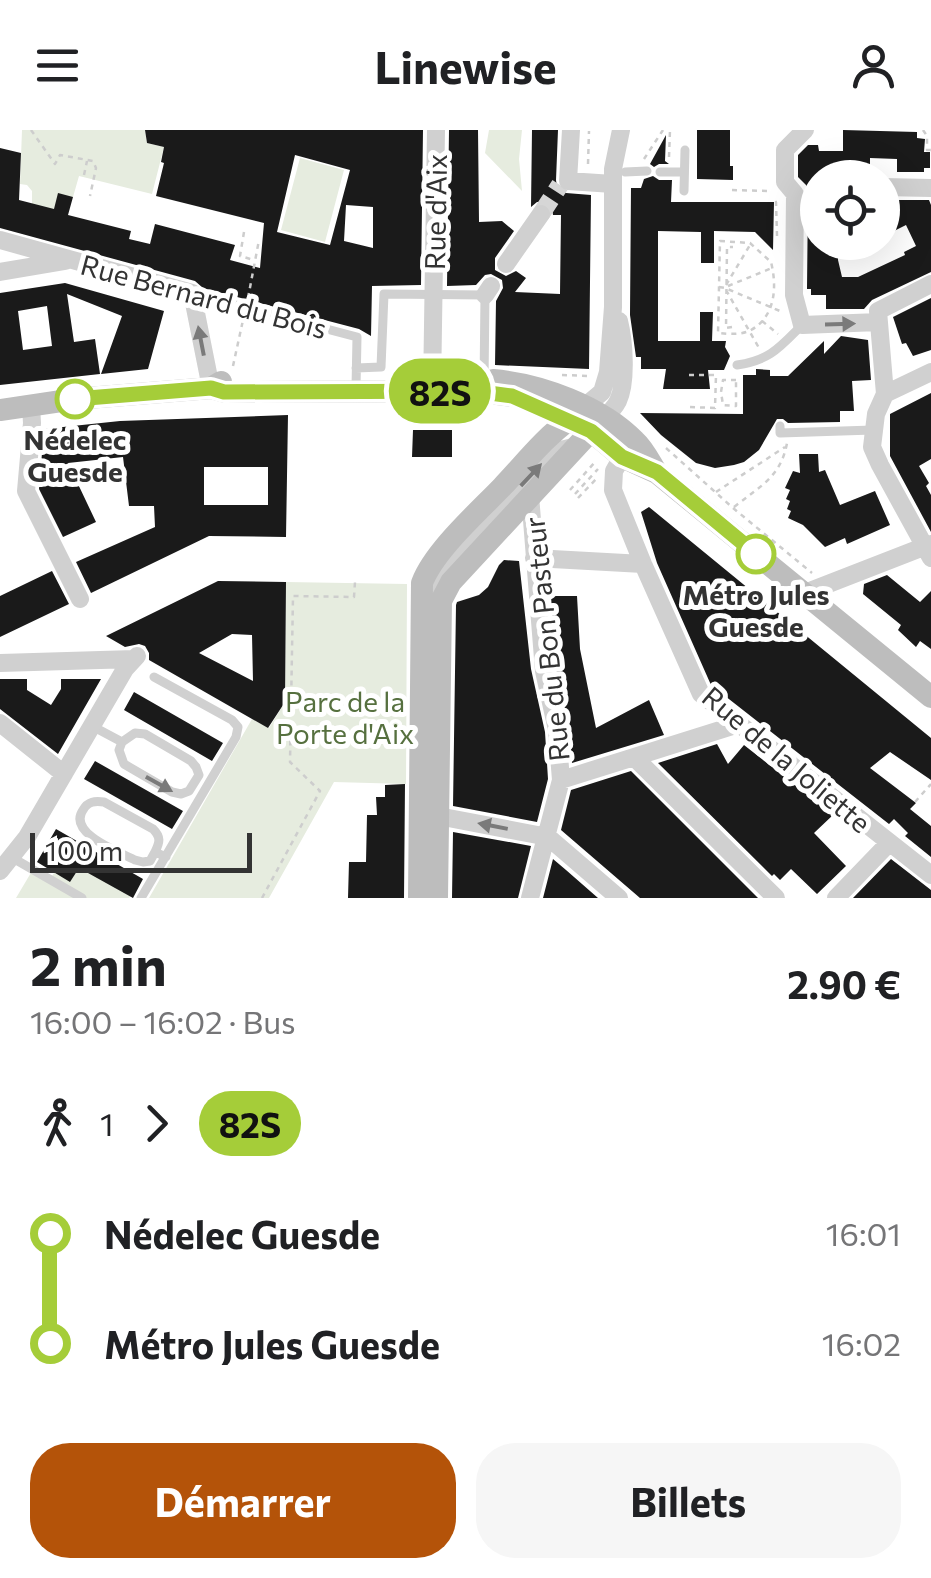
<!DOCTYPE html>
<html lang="fr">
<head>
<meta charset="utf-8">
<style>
	body { margin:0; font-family:Commissioner,sans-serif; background:#f6f6f6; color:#202124; height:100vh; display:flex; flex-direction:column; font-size:38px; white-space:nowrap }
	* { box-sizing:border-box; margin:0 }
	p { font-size:32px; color:#757577 }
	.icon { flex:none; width:55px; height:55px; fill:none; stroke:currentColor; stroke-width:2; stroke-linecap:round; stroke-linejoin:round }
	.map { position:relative; height:768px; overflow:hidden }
	.sheet { display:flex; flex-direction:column; background:#fff; flex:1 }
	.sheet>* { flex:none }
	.badge { padding:0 20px; border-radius:32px; font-size:35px; line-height:65px }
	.tools { position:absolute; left:800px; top:30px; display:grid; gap:20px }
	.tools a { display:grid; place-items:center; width:100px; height:100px; border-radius:50%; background:#fff; box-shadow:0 10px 40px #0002; font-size:50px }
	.scale { position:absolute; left:30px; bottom:25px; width:222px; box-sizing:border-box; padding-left:10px; border:5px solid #333; border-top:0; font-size:28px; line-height:35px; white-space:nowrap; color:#333; -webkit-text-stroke:8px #fff; paint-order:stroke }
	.map>.badge { position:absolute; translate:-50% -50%; box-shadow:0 0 0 5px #fff }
	.legs { display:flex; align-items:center; gap:15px; height:110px; padding:0 30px; font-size:32px }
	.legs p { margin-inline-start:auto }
	.summary { display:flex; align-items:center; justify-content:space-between; height:170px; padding:0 30px }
	h1 { font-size:55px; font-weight:700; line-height:75px }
	.action { display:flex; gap:20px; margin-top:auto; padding:20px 30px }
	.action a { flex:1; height:115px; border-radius:40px; background:#b45309; color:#fff; font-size:40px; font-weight:700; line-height:115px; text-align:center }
	.action a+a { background:#f6f6f6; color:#202124 }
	ul { padding:0 30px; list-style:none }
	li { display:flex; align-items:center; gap:35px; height:110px; font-size:38px }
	li i { display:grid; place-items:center; width:15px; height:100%; margin:0 12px; background:currentColor }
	li i::after { content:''; width:25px; height:25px; margin:-12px; border:8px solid; border-radius:50%; background:#fff }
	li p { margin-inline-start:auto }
	li:first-child i { background:linear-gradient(#0000 50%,currentColor 0) }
	li:last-child i { background:linear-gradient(currentColor 50%,#0000 0) }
	header { display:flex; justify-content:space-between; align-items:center; height:130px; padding:0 30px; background:#fff; font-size:45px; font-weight:700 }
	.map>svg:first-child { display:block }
</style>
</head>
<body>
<header><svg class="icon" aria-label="menu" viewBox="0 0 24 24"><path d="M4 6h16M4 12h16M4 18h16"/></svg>Linewise<svg class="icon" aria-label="person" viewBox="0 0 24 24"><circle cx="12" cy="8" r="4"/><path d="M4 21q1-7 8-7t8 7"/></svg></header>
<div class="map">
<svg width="931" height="768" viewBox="0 0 931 768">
	<rect width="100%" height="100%" fill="#fff"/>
	<!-- green -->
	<path fill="#e6ecdf" d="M22,0H145L147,13L164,17L152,64L79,46L73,67L54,80L32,74V61L27,55L20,54Z
		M489,0H522L519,29L522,61L485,23Z
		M300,28L344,40L325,112L281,100Z
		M286,452L407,454L406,654L334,652L269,768H149L252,589L269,598L285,572Z
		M35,736L52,746L57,739L72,748L80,737L131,766L129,768H16Z"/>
	<!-- building -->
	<path fill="#1a1a1a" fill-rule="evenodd" d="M145,0H423L421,155L372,156L371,206L359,199L203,158L195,151L0,98V18L21,23L19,70L54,79L58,63L73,67L68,85L131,101L129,109L150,114L155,94L235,115L230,130L260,138L264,93L156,66L164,33L161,32L164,17L147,13ZM295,25L350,40L330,115L277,102ZM346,75L373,77V118L344,111Z
		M449,0H478L479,92L502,91L514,101L495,128V140L506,146L516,141L526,148L515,162L560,164L561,85H553L552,78L543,72H537L531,77L532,0H558L556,50L557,57L566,63L591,65L589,239L495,235L496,171L503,158L502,150L491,144L485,145L476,155L447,156Z
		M697,0H730V36H733V50L697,49Z
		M843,0L917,2V8L925,9L924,22H930V38H924V42H897V29L870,28V36H865L864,42H857V48H818V112H838V130L842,147H858L905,125L904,122L916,116L906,95L892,102L889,94H882L885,70H929L931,75V142L872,170L864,179H826V165H811V159H807L808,64L806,55L798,47V25L808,15H818L819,21H843Z
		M666,5L665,31L669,34H659L654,37L650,34Z
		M653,46L659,50H672L671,72H774L773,120L755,102L714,101V133H701V102L658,101V211H700V182H713L712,211H726L725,217L730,226L724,240H708L710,259H663L666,239H641V227H636L630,185L631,58H641L644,49Z
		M65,153L164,181L148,239L101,244L122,186L67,164L74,212L95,209L100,244L0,255V163ZM47,176L52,216L23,220L18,181Z
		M931,168V220L913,226L906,213L902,214L893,187Z
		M841,206L868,210L871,250L852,251L854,281H840V292L788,293L783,289H777L759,320L744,332L734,335L715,338L696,333L661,305L640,283L743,284V245H756V239L770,240V246H788L824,211V224Z
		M931,263V329L919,336L929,353L926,356L931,365V402L890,326V284Z
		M288,285L286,407L209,406L91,463L76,432L155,397L154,376H129L123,327L68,333L96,392L63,407L39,359L44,299L120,291ZM204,337H268V375H204Z
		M413,300H452V327H412Z
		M799,324H818L819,342L825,340L840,375L875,361L890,395L847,414L845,408L825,417L803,395L788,388L791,381L787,379L790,371L786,369L790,360L785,358L793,341L800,343Z
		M649,377L931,608V650L890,622L870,638L916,673L910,679L931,696V727L905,706L908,703L894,689L889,694L711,555L657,433L641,382Z
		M504,430L519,431L531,539L545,602L548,649L537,692L453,676L456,475L457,472L479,465L488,457L499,435Z
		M52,441L69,474L0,507V466Z
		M887,445L920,472L931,461V519L920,511L916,517L898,500L901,495L863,464L864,454Z
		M218,451L286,452L285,572L268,598L149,530V523L145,516L139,514L125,517L106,506ZM232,504L252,505L253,551L199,523Z
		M551,466H577L580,519L596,598L649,570L664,605L572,633L569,598L556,539Z
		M0,549H27V560L51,575L61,559V549H101L58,624L0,579Z
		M134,562L223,613L212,631L124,580Z
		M717,614L728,634L744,615L833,685L814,703L846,736L817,764L791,739L780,750L774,744L772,746L658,633Z
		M95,631L183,681L172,699L84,649Z
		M631,641L758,768H640L561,700L571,660Z
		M405,654L404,768H348L349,732H366L367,685H377L376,667H385V655Z
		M56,699L143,749L133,768L79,738L70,752L37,732Z
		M453,702L531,716L518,768H452Z
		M553,729L566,740L598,768H543Z
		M891,729L931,760V768H853Z"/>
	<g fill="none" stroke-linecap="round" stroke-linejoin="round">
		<!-- street-tunnel -->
		<path stroke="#d6d6d6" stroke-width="18" stroke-dasharray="18 9" stroke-linecap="butt" d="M541,84L560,55"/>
		<!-- path -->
		<path stroke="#cdcdcd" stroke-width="2.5" stroke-dasharray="5 5" stroke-linecap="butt" d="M31,0L55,34L60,25L93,31L96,38L90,66
			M923,0L927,6V20H931
			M669,27L670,0
			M644,29L663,0
			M588,34L589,1
			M84,45L87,31
			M732,60L771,61
			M244,102L240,126L254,130
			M777,106L776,72H779
			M720,111L750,113L771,132C777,156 776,186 751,200C742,205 729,204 718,203Z
			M726,155L750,115
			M728,156L772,138
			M719,157L725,158L780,181
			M726,160L759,218
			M248,168L259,110
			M762,191L778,204
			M732,197L726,198L727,117H733
			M233,236L243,190
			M562,245L589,246
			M689,245H716L715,278L689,277
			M736,250H723L721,262L723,275L736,276V249
			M666,318L733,378L812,443
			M570,360L596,331
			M716,362L785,317
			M575,364L598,339
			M578,368L598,347
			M734,377C759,357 781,347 787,313
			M915,672L931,654
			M262,768L320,661L290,632L293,466L354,467L355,452"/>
		<!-- lane -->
		<path stroke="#d0d0d0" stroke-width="9" d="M625,42L647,41
			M660,42H684
			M684,61L685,20
			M194,164L357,207L356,258
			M737,235C770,230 779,218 802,195
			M356,238L381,237L384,164L485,165L484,253
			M780,296V303L873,300
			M431,465L434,455L441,442L558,316L574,312
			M92,596L122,612L119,620L124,634L172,662L181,664L189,661L199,645L196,637L191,631L145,604L135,603L122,612
			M155,722L150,731L143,732L135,730C119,722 67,703 83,680C88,671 95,671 104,672L153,699C161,707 160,712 155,722L166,727
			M11,727L82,768
			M141,768L236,607L238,597L232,590L154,547"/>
		<!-- street -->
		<path stroke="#d0d0d0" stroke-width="18" d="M571,0L568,51L613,54
			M805,0L785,20V52L795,64L794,165L802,195L879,192
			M882,57L931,58
			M0,110L192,163L211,258
			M506,134L541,84
			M0,142L65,131
			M485,165L491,156
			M432,261L436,0
			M885,264L876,284L872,317L880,335L931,428
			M885,264L878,181L931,154
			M885,264L931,242
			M31,276L32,293L26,361L80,469
			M577,283L602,262L608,242L613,177V39L621,0
			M596,296C604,288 613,281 618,271C627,252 624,211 619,191
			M622,327L614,341L613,360L643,434L701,564L931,745
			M530,365L544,541L557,600L561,650L530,768
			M534,428L643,434
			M805,463L931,414
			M0,533L134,529
			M0,593L64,644
			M634,627L776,768
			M561,650L739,594
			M438,686L548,707L619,768
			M0,741L27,707L125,539L137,526
			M836,768L889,713"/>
		<!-- secondary -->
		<path stroke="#bdbdbd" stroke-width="22" d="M493,250C540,254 601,276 635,311C644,319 650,332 657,343
			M211,258L225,262L474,261L513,266L534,274L591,301L622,327L657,343L931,567
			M0,280L75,269L211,258L221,252
			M419,768L422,453C434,421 478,382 502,357C524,334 544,308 569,290
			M437,768L441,471L451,452L591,301"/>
	</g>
	<!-- one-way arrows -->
	<defs><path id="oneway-solid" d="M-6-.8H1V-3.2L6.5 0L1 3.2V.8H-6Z" transform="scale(2.5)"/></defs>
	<g fill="#7a7a7a">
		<use href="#oneway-solid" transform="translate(840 194) rotate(-2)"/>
		<use href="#oneway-solid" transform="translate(201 211) rotate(-101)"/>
		<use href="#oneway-solid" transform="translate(531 345) rotate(-47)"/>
		<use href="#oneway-solid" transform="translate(159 654) rotate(29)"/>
		<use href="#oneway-solid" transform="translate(493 696) rotate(-169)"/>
	</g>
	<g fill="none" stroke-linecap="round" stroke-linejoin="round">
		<!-- line-1 casing -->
		<g stroke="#fff" stroke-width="22">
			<path id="line-1" d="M75,269L211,258L224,262L474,261L512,266L591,301L622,327L657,342L756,424"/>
		</g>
		<!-- line-1 -->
		<use href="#line-1" stroke="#a5cd39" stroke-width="15"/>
	</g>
	<!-- markers -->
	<g fill="#fff" stroke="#a5cd39" stroke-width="5">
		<circle cx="75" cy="269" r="18"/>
		<circle cx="756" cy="424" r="18"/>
	</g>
	<g text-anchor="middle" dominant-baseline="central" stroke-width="10" stroke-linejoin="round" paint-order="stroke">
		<!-- street labels -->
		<g font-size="28" fill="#333" stroke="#fff">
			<text transform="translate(435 82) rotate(-89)">Rue d'Aix</text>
			<text transform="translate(204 166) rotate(15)">Rue Bernard du Bois</text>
			<text transform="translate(546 509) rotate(-96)">Rue du Bon Pasteur</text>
			<text transform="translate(787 629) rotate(40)">Rue de la Joliette</text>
		</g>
		<!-- stop labels -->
		<g font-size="28" font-weight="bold" fill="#333" stroke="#fff">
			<text x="75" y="309">Nédelec<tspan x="75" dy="32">Guesde</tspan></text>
			<text x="756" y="464">Métro Jules<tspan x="756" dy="32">Guesde</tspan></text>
		</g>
		<!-- park labels -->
		<g font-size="28" fill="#56703f" stroke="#fff">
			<text x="345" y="571">Parc de la<tspan x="345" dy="32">Porte d'Aix</tspan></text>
		</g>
	</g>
</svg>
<div class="tools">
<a><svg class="icon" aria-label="locate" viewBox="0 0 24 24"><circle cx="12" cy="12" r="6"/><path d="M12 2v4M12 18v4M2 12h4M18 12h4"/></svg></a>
</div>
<div class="scale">100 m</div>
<b class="badge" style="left:440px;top:261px;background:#a5cd39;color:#111">82S</b>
</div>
<section class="sheet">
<div class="summary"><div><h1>2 min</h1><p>16:00 – 16:02 · Bus</p></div><b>2.90 €</b></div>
<div class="legs"><svg class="icon" aria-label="walk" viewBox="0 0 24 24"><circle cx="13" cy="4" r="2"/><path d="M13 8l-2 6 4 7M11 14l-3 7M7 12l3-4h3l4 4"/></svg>1<svg class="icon" aria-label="forward" viewBox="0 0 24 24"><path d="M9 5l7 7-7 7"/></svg><b class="badge" style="background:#a5cd39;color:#111">82S</b></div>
<ul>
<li><i style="color:#a5cd39"></i><b>Nédelec Guesde</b><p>16:01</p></li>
<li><i style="color:#a5cd39"></i><b>Métro Jules Guesde</b><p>16:02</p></li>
</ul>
<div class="action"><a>Démarrer</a><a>Billets</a></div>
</section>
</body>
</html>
